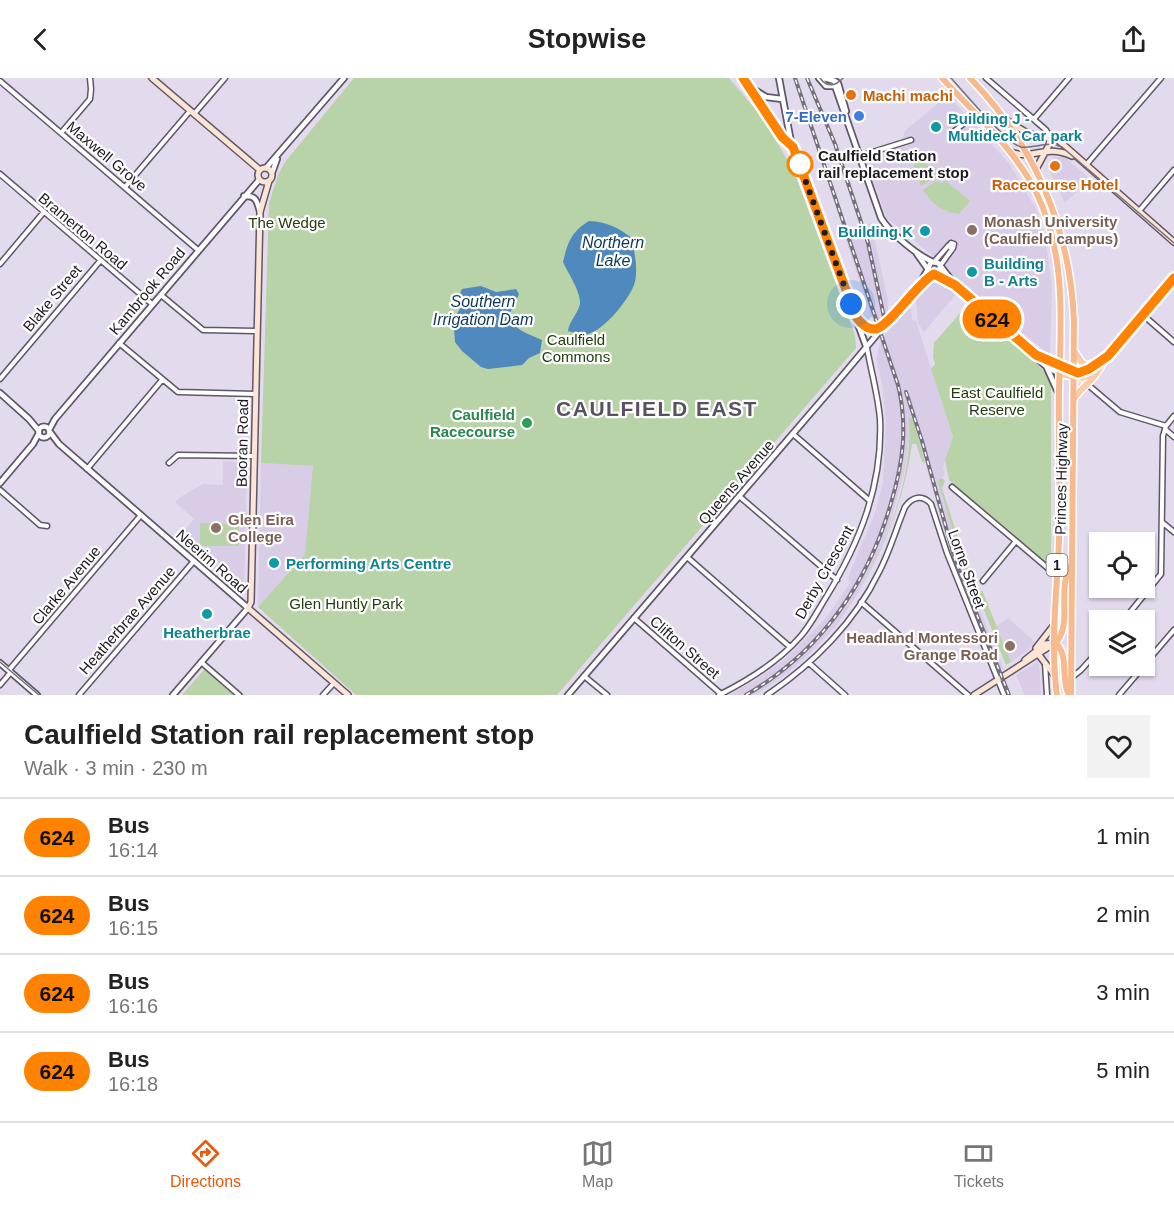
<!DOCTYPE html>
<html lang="en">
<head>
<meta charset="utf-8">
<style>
	body { margin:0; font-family:Arial,sans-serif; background:#f2f2f2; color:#222; height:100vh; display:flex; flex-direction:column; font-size:22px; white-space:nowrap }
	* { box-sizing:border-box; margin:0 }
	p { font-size:20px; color:#767676 }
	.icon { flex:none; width:33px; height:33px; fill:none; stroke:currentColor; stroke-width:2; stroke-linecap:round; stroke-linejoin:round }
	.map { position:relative; height:617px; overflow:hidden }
	.drawer { display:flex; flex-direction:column; background:#fff; flex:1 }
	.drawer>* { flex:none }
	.badge { padding:0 12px; border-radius:20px; font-size:21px; line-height:39px }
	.controls { position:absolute; left:1089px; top:454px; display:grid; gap:12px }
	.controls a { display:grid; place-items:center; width:66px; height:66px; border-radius:0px; background:#fff; box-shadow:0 2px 4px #0004; font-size:30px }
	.you { position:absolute; width:30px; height:30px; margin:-15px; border:4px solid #fff; border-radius:50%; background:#1a73e8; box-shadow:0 0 0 9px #1a73e833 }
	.map>.badge { position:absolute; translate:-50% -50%; box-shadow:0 0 0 3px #fff }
	.round { display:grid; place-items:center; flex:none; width:63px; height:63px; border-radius:0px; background:#f2f2f2 }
	.overview { display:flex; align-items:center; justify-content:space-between; height:102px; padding:0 24px }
	h1 { font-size:28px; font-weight:800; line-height:45px }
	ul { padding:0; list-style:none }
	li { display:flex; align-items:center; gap:18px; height:78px; padding:0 24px; border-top:2px solid #e0e0e0 }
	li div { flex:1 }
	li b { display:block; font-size:22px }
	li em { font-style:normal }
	li .badge { min-width:66px; font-weight:700; text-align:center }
	header { display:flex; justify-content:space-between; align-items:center; height:78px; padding:0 24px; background:#fff; font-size:27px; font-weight:800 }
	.tabs { display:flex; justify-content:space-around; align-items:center; height:84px; border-top:2px solid #e0e0e0; background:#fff; font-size:16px; color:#767676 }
	.tabs a { display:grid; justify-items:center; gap:3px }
	.tabs .active { color:#ea580c }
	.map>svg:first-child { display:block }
</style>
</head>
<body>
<header><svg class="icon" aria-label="back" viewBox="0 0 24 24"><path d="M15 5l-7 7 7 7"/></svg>Stopwise<svg class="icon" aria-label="share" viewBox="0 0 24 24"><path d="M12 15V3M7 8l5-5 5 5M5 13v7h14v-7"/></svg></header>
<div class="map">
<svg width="1174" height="617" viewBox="0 0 1174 617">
	<rect width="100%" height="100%" fill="#e4daee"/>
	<!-- built -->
	<path fill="#d9cce6" d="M948,17L1010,87L1036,131L1046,164L1052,208L1050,277L964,207L924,254L918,245L916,222L945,188L887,140L865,80L900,69L905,53Z
		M1054,79H1065L1090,101L1065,125L1048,90L1049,84Z
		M871,145L888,222V233L876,247L871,237L843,154Z
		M909,230H911L912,242L916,243L953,360L943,389L945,397L942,400L945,403L942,410L964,478L971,509L1003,590L997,594L964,512L954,483L912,340L909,341L910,356L905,391L890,446L878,478L859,514L837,547L812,573L788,595L756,617H729L756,602L784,582L825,541L850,505L848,499L875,435L883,404L886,342L882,306L876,281L881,261Z
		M223,383L245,384L247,387L244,514L241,515L178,460L194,441L175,424L180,419L203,406L223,407Z
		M261,385L314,388L305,476L258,529Z
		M1008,540L1035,564L1027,573L1011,584L997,548Z
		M1039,583L1041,617H1025L1016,597Z"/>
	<!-- green -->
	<path fill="#b8d3a8" d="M354,0H729L761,38L793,91L855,257L856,270L557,617H356L258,529L305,476L313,388L261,385L269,125L278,97L285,84Z
		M909,73H910L938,97L921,108Z
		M936,103L941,105L946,103L970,123L959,136C942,134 932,126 923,112Z
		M968,226L1039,287L1051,304V489L949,402L945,382L953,359L931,291L935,286L933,279L934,265Z
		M909,340H913L925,385L922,384L916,366H912C905,418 886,468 859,513C888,462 913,400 909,340Z
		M942,400L945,403L942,410L976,517L974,519L960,480L938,402Z
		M200,445L239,446V468H200Z
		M982,512L1011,584L1006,587L978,517Z
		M209,586L245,617H182Z"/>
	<!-- water -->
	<path fill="#4f89be" d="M589,143C607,144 617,149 632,160C634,174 639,192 634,207C628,223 600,258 582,257C578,257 572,254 568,253C569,243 578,236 580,226C581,214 568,195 563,184C568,164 571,154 589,143Z
		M481,208L496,214L516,211L519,216L509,237C513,252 529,256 542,262L540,275L529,280L522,287L488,291L481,289L462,273L455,264L454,250L455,239L461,229L459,218L462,211Z"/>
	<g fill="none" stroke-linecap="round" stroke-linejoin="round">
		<!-- minor casing -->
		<g stroke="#5f5768" stroke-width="7">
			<path id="minor" d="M986,0L1046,52L1050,59
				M0,3L198,172
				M194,36L225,0
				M1034,41L1069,0
				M61,55L90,21L91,11L90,0
				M951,56L975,36
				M860,78L911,62
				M1086,87L1161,0
				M0,96L152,226
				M125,109L190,33
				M1139,133L1174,92
				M951,165L954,166L953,170L950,169Z
				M934,184L949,167
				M0,186L43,135
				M940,188L953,170
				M161,217L203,252L257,253
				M1143,237L1174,264
				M119,265L178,314L256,316
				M0,301L100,183
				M1087,306L1120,334L1166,348
				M1165,351L1174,359
				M793,356L870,423
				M169,385L178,377L254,378
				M87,391L162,302
				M952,409L1050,492L1057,494
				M0,412L40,447L47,448
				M739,418L837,502
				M1163,445L1174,454
				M687,479L790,569
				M983,503L1016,463
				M861,524L968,617
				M634,540L721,616
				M1123,543L1161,496L1163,358L1166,348L1174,338
				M201,584L239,617
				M809,585L845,617
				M1045,585L1047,617
				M1144,587L1174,552
				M9,592L141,437
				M584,598L607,617
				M1071,600L1081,592L1100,571
				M0,607L11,594
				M79,617L194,483
				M323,617L334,605
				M719,617C747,603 779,583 800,559C810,548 817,534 825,521C859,466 883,408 880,341C878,317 871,293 867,270
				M767,617C813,586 855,544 879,494C890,473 896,451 905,429C912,419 922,416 931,426L947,475L1004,617
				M1119,617L1144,588"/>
		</g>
		<!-- tertiary casing -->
		<g stroke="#5f5768" stroke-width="8">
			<path id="tertiary" d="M743,0L782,59L791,67
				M779,0L791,64L866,268
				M819,0L826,8H836
				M824,0L835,3L838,5L846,33
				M835,3V8L881,140C890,155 917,177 933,184
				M753,11L766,19L782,21
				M266,90L344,0
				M272,95L277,81
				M244,118C256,117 257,123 260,134
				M917,176L927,190
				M940,189L938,194L934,196L930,194L928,191L931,184L938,185L959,212L1047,289L1060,296
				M934,196L950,204
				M858,241L868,250L881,248
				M1038,278L1060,288
				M1047,290L1057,312
				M0,315L29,341L39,353
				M38.5 354a5.5 5.5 0 1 1 11 0a5.5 5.5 0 1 1-11 0Z
				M49,352L55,341L259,102
				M50,354L59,366L248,530L173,617
				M0,405L33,366L39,355
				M0,585L37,617
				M568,617L833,309L920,205L928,191"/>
		</g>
		<!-- secondary casing -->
		<g stroke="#5f5768" stroke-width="8">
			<path id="secondary" d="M152,0L260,92
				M1006,42L1029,56L1058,62L1174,164
				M1009,73C1031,84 1044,65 1072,78
				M258 97a7 7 0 1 1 14 0a7 7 0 1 1-14 0Z
				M1036,91L1049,67L1050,59
				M269,103L260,134L251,524L248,530L348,617
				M1036,570L1054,547
				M1039,577L1055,598
				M1025,582L1045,566L1055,565
				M974,617L1055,565"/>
		</g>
		<!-- primary casing -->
		<g stroke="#fff" stroke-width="9">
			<path id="primary" d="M1074,273L1083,286L1094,288
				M1060,288C1085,299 1088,292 1108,278
				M1060,296L1082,300L1098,293L1108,278L1174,200
				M1074,321C1080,311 1089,306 1096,296"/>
		</g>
		<!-- trunk casing -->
		<g stroke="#fff" stroke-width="9">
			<path id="trunk" d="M942,0C974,35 1013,69 1035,112C1067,175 1061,244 1059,312C1058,362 1061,413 1059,463C1057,514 1050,566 1057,617
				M970,0C1034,66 1070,150 1074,242L1071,617
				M1055,565C1073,549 1057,512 1070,489
				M1055,565C1070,576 1060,602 1069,617"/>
		</g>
		<!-- minor -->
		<use href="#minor" stroke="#fff" stroke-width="4"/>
		<!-- tertiary -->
		<use href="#tertiary" stroke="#fff" stroke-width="4.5"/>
		<!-- secondary -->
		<use href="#secondary" stroke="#fce5d5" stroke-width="5"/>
		<!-- primary -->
		<use href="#primary" stroke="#f8cbaa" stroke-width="6"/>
		<!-- trunk -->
		<use href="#trunk" stroke="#f6ba8e" stroke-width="6"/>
		<!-- tram -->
		<path stroke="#766f7c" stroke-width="1.5" d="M820,0C827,10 836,8 843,0
			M951,0C963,13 1007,66 1021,69C1036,71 1047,62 1062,69L1174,165
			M0,584L39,617"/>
		<!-- rail casing -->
		<g stroke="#766f7c" stroke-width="4">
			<path id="rail" d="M807,0L835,66L868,165L886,248
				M906,314L922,363L955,482L1009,617
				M746,617C820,574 868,506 891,425C903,385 908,348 898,307L795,0"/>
		</g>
		<!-- rail -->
		<use href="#rail" stroke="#fff" stroke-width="1.5" stroke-dasharray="4.5" stroke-linecap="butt"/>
	</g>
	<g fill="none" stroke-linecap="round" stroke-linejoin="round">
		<!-- line casing -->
		<g stroke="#fff" stroke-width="14">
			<path id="line" d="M743,0L782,59L793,69L856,239C861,245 867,252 876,251C890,248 916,206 934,196L955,207L1036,277L1078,295L1089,291L1108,278L1174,200"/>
		</g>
		<!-- line -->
		<use href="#line" stroke="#ff8200" stroke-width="9"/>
		<!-- walk -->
		<path stroke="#1e1a21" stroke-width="6" stroke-dasharray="0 10.8" d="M800,86L797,80L851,226"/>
	</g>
	<!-- markers -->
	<g fill="#e8710a" stroke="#fff" stroke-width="2">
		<circle cx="851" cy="17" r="6"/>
		<circle cx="1055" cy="88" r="6"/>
	</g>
	<circle fill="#3f7fe0" stroke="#fff" stroke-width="2" cx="859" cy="38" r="6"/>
	<g fill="#0f9aa8" stroke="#fff" stroke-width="2">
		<circle cx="936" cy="49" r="6"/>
		<circle cx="925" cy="153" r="6"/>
		<circle cx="972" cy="194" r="6"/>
		<circle cx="274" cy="485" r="6"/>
		<circle cx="207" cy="536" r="6"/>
	</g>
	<circle fill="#fff" stroke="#ff8200" stroke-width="3" cx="800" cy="86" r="12"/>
	<g fill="#8d6e63" stroke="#fff" stroke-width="2">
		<circle cx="972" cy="152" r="6"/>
		<circle cx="216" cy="450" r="6"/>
		<circle cx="1010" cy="568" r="6"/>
	</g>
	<circle fill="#2e9e5b" stroke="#fff" stroke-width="2" cx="527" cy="345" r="6"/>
	<g text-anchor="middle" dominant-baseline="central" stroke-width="4.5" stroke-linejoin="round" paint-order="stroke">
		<!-- shield labels -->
		<rect fill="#fff" stroke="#625f64" stroke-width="1.5" x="1046.5" y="476" width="21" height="22" rx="4.5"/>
		<g font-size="14" font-weight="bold" fill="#1e1a21">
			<text x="1057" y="487">1</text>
		</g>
		<!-- food labels -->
		<g font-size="15" font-weight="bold" fill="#c56008" stroke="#fff" text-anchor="start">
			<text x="863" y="17">Machi machi</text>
			<text x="1055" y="106" text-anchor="middle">Racecourse Hotel</text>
		</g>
		<!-- shop labels -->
		<g font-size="15" font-weight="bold" fill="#366cbe" stroke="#fff" text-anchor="end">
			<text x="847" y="38">7-Eleven</text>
		</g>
		<!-- culture labels -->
		<g font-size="15" font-weight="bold" fill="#0d838f" stroke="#fff" text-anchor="start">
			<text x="948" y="40">Building J -<tspan x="948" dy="17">Multideck Car park</tspan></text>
			<text x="913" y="153" text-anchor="end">Building K</text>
			<text x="984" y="185">Building<tspan x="984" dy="17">B - Arts</tspan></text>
			<text x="286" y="485">Performing Arts Centre</text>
			<text x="207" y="554" text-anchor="middle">Heatherbrae</text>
		</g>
		<!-- stop labels -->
		<g font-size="15" font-weight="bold" fill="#1e1a21" stroke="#fff" text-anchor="start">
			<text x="818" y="77">Caulfield Station<tspan x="818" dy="17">rail replacement stop</tspan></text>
		</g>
		<!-- street labels -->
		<g font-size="15" fill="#1e1a21" stroke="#fff">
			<text transform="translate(107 78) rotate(40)">Maxwell Grove</text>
			<text transform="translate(83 153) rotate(40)">Bramerton Road</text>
			<text transform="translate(147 213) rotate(-50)">Kambrook Road</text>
			<text transform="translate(52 220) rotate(-50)">Blake Street</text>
			<text transform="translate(242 365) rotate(-89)">Booran Road</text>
			<text transform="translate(1061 401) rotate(-89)">Princes Highway</text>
			<text transform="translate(736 404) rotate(-49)">Queens Avenue</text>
			<text transform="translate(212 483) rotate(41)">Neerim Road</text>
			<text transform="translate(967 491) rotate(70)">Lorne Street</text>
			<text transform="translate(824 494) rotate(-61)">Derby Crescent</text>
			<text transform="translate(66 507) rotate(-50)">Clarke Avenue</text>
			<text transform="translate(127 542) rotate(-49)">Heatherbrae Avenue</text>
			<text transform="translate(685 569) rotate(41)">Clifton Street</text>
		</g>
		<!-- education labels -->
		<g font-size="15" font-weight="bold" fill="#785e54" stroke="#fff" text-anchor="start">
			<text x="984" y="143">Monash University<tspan x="984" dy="17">(Caulfield campus)</tspan></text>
			<text x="228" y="441">Glen Eira<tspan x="228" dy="17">College</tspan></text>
			<text x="998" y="559" text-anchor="end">Headland Montessori<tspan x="998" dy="17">Grange Road</tspan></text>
		</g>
		<!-- park labels -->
		<g font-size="15" fill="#233d0f" stroke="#fff">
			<text x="287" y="144">The Wedge</text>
			<text x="576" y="261">Caulfield<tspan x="576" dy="17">Commons</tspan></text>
			<text x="997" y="314">East Caulfield<tspan x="997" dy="17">Reserve</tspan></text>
			<text x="346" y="525">Glen Huntly Park</text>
		</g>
		<!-- leisure labels -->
		<g font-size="15" font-weight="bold" fill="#27864d" stroke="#fff" text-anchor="end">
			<text x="515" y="336">Caulfield<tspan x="515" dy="17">Racecourse</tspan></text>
		</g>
		<!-- water labels -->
		<g font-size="16" font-style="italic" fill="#0b385b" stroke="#fff">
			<text x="613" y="164">Northern<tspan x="613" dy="18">Lake</tspan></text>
			<text x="483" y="223">Southern<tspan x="483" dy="18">Irrigation Dam</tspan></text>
		</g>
		<!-- district labels -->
		<g font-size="21" font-weight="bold" letter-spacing="1.5" fill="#595161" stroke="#fff">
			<text x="657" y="330">CAULFIELD EAST</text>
		</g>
	</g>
</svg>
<div class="controls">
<a><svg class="icon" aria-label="locate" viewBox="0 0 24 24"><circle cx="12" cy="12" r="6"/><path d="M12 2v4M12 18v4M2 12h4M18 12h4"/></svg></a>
<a><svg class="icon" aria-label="layers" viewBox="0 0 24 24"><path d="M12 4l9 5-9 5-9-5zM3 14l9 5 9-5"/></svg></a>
</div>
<div class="you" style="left:851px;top:226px"></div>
<b class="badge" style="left:992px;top:241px;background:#ff8200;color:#111">624</b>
</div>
<section class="drawer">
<div class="overview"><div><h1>Caulfield Station rail replacement stop</h1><p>Walk · 3 min · 230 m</p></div><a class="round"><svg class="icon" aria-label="heart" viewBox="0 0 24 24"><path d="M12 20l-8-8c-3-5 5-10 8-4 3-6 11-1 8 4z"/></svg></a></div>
<ul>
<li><span class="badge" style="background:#ff8200;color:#111">624</span><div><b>Bus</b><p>16:14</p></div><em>1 min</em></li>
<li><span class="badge" style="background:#ff8200;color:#111">624</span><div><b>Bus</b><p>16:15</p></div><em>2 min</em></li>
<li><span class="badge" style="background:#ff8200;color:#111">624</span><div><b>Bus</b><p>16:16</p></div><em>3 min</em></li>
<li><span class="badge" style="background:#ff8200;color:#111">624</span><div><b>Bus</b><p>16:18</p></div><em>5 min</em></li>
</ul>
</section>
<nav class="tabs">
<a class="active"><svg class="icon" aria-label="directions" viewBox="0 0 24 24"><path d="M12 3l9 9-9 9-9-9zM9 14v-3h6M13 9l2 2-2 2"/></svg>Directions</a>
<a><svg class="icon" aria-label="map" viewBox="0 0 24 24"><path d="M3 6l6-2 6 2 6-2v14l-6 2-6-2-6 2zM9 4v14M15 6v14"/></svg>Map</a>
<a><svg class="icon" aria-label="tickets" viewBox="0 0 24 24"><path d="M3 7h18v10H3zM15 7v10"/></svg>Tickets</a>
</nav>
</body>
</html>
